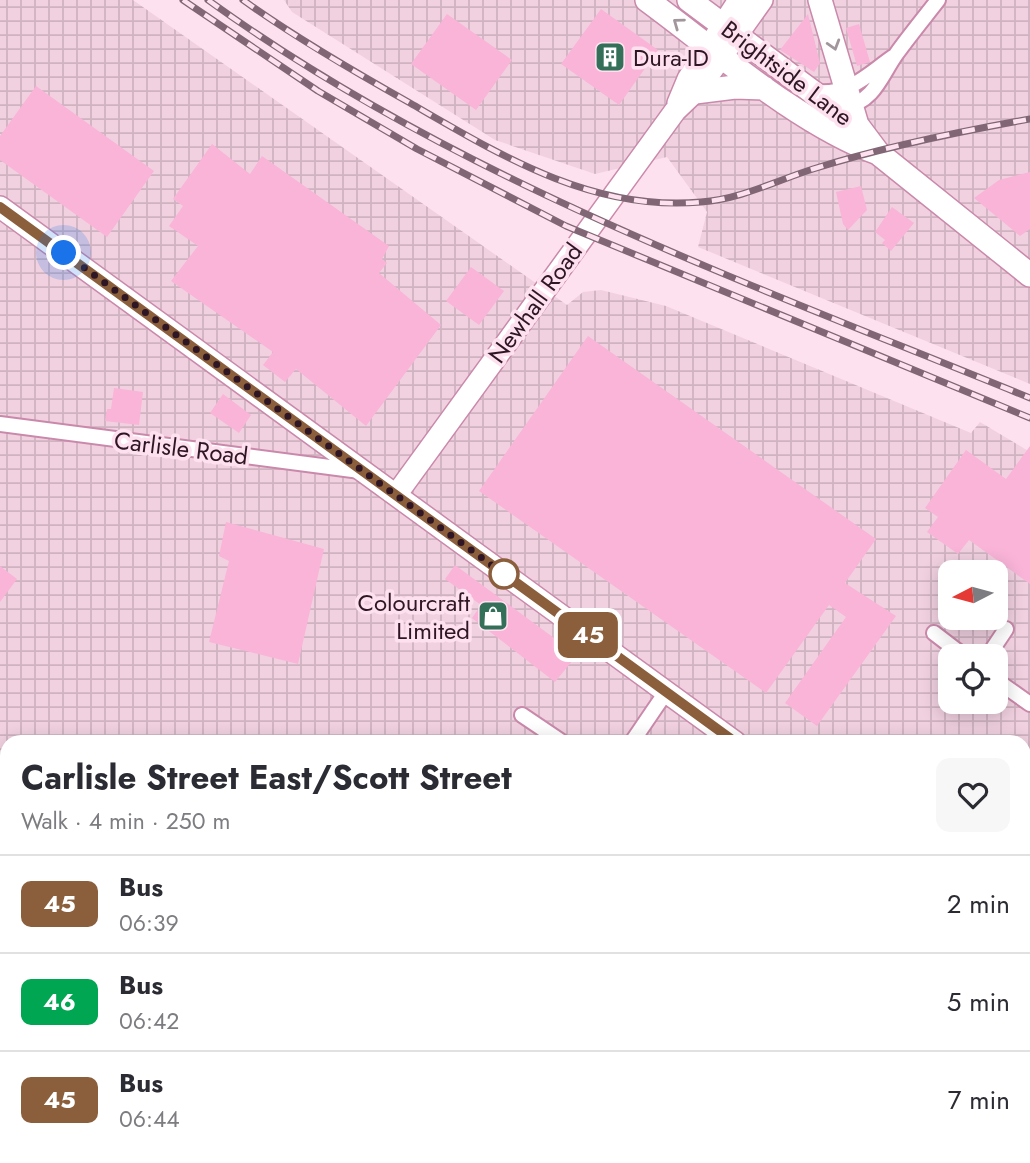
<!DOCTYPE html>
<html lang="en">
<head>
<meta charset="utf-8">
<style>
	body { margin:0; font-family:Jost,sans-serif; background:#f7f7f7; color:#2b2b33; height:100vh; display:flex; flex-direction:column; font-size:26px; white-space:nowrap }
	* { box-sizing:border-box; margin:0 }
	p { font-size:23px; color:#7c7c81 }
	.icon { flex:none; width:38px; height:38px; fill:none; stroke:currentColor; stroke-width:2; stroke-linecap:round; stroke-linejoin:round }
	.map { position:relative; flex:1; overflow:hidden }
	.side { position:absolute; left:0px; top:735px; width:1031px; height:429px; display:flex; flex-direction:column; background:#fff; border-radius:21px 21px 0 0; box-shadow:0 4px 18px #0003 }
	.side>* { flex:none }
	.badge { padding:0 14px; border-radius:10px; font-size:24px; line-height:46px }
	.needle { width:46px; rotate:264deg }
	.controls { position:absolute; left:938px; top:560px; display:grid; gap:14px }
	.controls a { display:grid; place-items:center; width:70px; height:70px; border-radius:14px; background:#fff; box-shadow:0 4px 18px #0003; font-size:35px }
	.you { position:absolute; width:35px; height:35px; margin:-18px; border:5px solid #fff; border-radius:50%; background:#1a73e8; box-shadow:0 0 0 10px #1a73e833 }
	.map>.badge { position:absolute; translate:-50% -50%; box-shadow:0 0 0 4px #fff }
	.round { display:grid; place-items:center; flex:none; width:74px; height:74px; border-radius:14px; background:#f7f7f7 }
	.head { display:flex; align-items:center; justify-content:space-between; height:119px; padding:0 21px }
	h1 { font-size:33px; font-weight:700; line-height:52px }
	ul { padding:0; list-style:none }
	li { display:flex; align-items:center; gap:21px; height:98px; padding:0 21px; border-top:2px solid #e1e1e2 }
	li div { flex:1 }
	li b { display:block; font-size:26px }
	li em { font-style:normal }
	li .badge { min-width:77px; font-weight:700; text-align:center }
	.map>svg:first-child { display:block }
</style>
</head>
<body>
<div class="map">
<svg width="1030" height="1163" viewBox="0 0 1030 1163">
	<defs>
		<pattern id="industrial-grid" width="8" height="8" patternUnits="userSpaceOnUse" patternTransform="scale(1.75)"><rect width="8" height="8" fill="#f1d1e0"/><path d="M0 4h8M4 0v8" fill="none" stroke="#cfb3c0"/></pattern>
	</defs>
	<rect width="100%" height="100%" fill="#fee1ef"/>
	<!-- industrial -->
	<path fill="url(#industrial-grid)" fill-rule="evenodd" d="M0,0H133L567,305L583,292L601,290L666,306L971,433L980,422L1030,452V1163H0ZM950,572H996V618H950ZM950,656H996V702H950ZM7,742H1024V1157H7Z
		M284,0H1030V384L698,247L707,212L667,157L595,174L495,140L292,12Z"/>
	<!-- building -->
	<path fill="#f9b4d8" d="M601,9L658,50L619,105L561,64Z
		M447,14L512,60L476,110L411,64Z
		M808,14L820,63L814,72L780,50Z
		M859,24L870,62L857,66L846,28Z
		M36,86L154,171L107,237L0,160V136Z
		M212,144L250,174L262,156L389,246L382,259L387,263L379,273L441,325L366,426L296,369L285,382L263,365L273,352L171,281L198,246L169,226L183,206L173,199Z
		M1030,172V229L1020,236L974,198L999,180Z
		M861,186L867,210L848,230L843,224L836,192Z
		M892,207L914,223L891,251L882,243L885,240L875,232Z
		M471,267L504,291L479,325L446,301Z
		M588,336L876,539L845,583L896,616L817,726L785,703L846,617L829,605L766,693L479,491Z
		M114,388L143,392L139,425L105,421L107,409H111Z
		M223,394L251,415L239,433L210,413Z
		M1030,446V584L969,540L958,554L927,532L938,517L925,508L966,450L1006,479Z
		M226,522L324,549L298,664L209,642L229,561L219,556Z
		M455,565L577,655L555,682L472,618L481,605L445,579Z
		M0,566L17,579L0,602Z"/>
	<g fill="none" stroke-linecap="round" stroke-linejoin="round">
		<!-- street casing -->
		<g stroke="#ca89ab" stroke-width="18">
			<path id="street" d="M816,92C850,95 867,75 893,57
				M845,107C875,101 881,75 897,53C910,35 924,18 938,0
				M0,424L360,471
				M934,633L964,656
				M988,656L1006,629
				M996,680L1030,704
				M522,715L562,742
				M632,742L666,692
				M0,958L7,965
				M238,1157L246,1163"/>
		</g>
		<!-- secondary casing -->
		<g stroke="#ca89ab" stroke-width="24">
			<path id="secondary" d="M678,103L688,79L739,0
				M0,207L735,742
				M396,495L675,111L700,87L762,0
				M1024,951L1030,955"/>
		</g>
		<!-- primary casing -->
		<g stroke="#ca89ab" stroke-width="26">
			<path id="primary" d="M647,0C715,50 799,124 878,153
				M689,0L857,125L878,153L1030,275
				M820,0L857,125
				M695,92L735,87L764,88"/>
		</g>
		<!-- street -->
		<use href="#street" stroke="#fff" stroke-width="14"/>
		<!-- secondary -->
		<use href="#secondary" stroke="#fff" stroke-width="21"/>
		<!-- primary -->
		<use href="#primary" stroke="#fff" stroke-width="23"/>
		<!-- rail casing -->
		<g stroke="#816775" stroke-width="7">
			<path id="rail" d="M183,0L318,91L417,149L566,226L1030,418
				M208,0C457,180 749,283 1030,398
				M243,0C296,38 353,71 410,103C500,155 592,212 701,202C741,199 775,181 813,169C883,147 957,132 1030,119"/>
		</g>
		<!-- rail -->
		<use href="#rail" stroke="#fee1ef" stroke-width="4.5" stroke-dasharray="13" stroke-linecap="butt"/>
	</g>
	<!-- one-way arrows -->
	<defs><path id="oneway-chevron" d="M-2-3.5L2.5 0L-2 3.5" fill="none" stroke-width="1.6" stroke-linecap="round" stroke-linejoin="round" transform="scale(1.75)"/></defs>
	<g stroke="#a1969c">
		<use href="#oneway-chevron" transform="translate(678 23) rotate(-144)"/>
		<use href="#oneway-chevron" transform="translate(834 45) rotate(73)"/>
	</g>
	<g fill="none" stroke-linecap="round" stroke-linejoin="round">
		<!-- line casing -->
		<g stroke="#fff" stroke-width="16">
			<path id="line" d="M0,207L735,742"/>
		</g>
		<!-- line -->
		<use href="#line" stroke="#8b5e3c" stroke-width="10"/>
		<!-- walk -->
		<path stroke="#2f1624" stroke-width="7" stroke-dasharray="0 12.6" d="M64,253L504,574"/>
	</g>
	<!-- icons -->
	<defs>
		<g id="building-square" transform="scale(1.575)"><rect x="-9" y="-9" width="18" height="18" rx="4" fill="#336f59" stroke="#fee1ef"/><path d="M-4-6H4V6H1V3H-1V6H-4ZM-2.5-4.3h1.7v1.8h-1.7ZM.8-4.3h1.7v1.8H.8ZM-2.5-1h1.7V.8h-1.7ZM.8-1h1.7V.8H.8Z" fill="#fff"/></g>
		<g id="shop-square" transform="scale(1.575)"><rect x="-9" y="-9" width="18" height="18" rx="4" fill="#336f59" stroke="#fee1ef"/><path d="M-5-2.5h2.3a2.7 3.5 0 0 1 5.4 0H5L5.5 6h-11ZM-1.5-2.5h3a1.5 2.3 0 0 0-3 0Z" fill="#fff"/></g>
	</defs>
	<g fill-rule="evenodd">
		<use href="#building-square" x="610" y="57"/>
		<use href="#shop-square" x="493" y="616"/>
	</g>
	<!-- markers -->
	<circle fill="#fff" stroke="#8b5e3c" stroke-width="3.5" cx="504" cy="574" r="14"/>
	<g text-anchor="middle" dominant-baseline="central" stroke-width="7" stroke-linejoin="round" paint-order="stroke">
		<!-- poi labels -->
		<g font-size="24" fill="#2f1624" stroke="#fee1ef" text-anchor="start">
			<text x="633" y="57">Dura-ID</text>
			<text x="470" y="602" text-anchor="end">Colourcraft<tspan x="470" dy="28">Limited</tspan></text>
		</g>
		<!-- street labels -->
		<g font-size="24" fill="#2f1624" stroke="#fee1ef">
			<text transform="translate(787 73) rotate(37)">Brightside Lane</text>
			<text transform="translate(535 303) rotate(-54)">Newhall Road</text>
			<text transform="translate(181 448) rotate(7)">Carlisle Road</text>
		</g>
	</g>
</svg>
<div class="controls">
<a><svg class="needle" viewBox="-14 -14 28 28"><path d="M0-13l5 13h-10z" fill="#e53935"/><path d="M0 13l5-13h-10z" fill="#7c7c81"/></svg></a>
<a><svg class="icon" aria-label="locate" viewBox="0 0 24 24"><circle cx="12" cy="12" r="6"/><path d="M12 2v4M12 18v4M2 12h4M18 12h4"/></svg></a>
</div>
<div class="you" style="left:64px;top:253px"></div>
<b class="badge" style="left:588px;top:635px;background:#8b5e3c;color:#fff">45</b>
<section class="side">
<div class="head"><div><h1>Carlisle Street East/Scott Street</h1><p>Walk · 4 min · 250 m</p></div><a class="round"><svg class="icon" aria-label="heart" viewBox="0 0 24 24"><path d="M12 20l-8-8c-3-5 5-10 8-4 3-6 11-1 8 4z"/></svg></a></div>
<ul>
<li><span class="badge" style="background:#8b5e3c;color:#fff">45</span><div><b>Bus</b><p>06:39</p></div><em>2 min</em></li>
<li><span class="badge" style="background:#00a651;color:#fff">46</span><div><b>Bus</b><p>06:42</p></div><em>5 min</em></li>
<li><span class="badge" style="background:#8b5e3c;color:#fff">45</span><div><b>Bus</b><p>06:44</p></div><em>7 min</em></li>
</ul>
</section>
</div>
</body>
</html>
